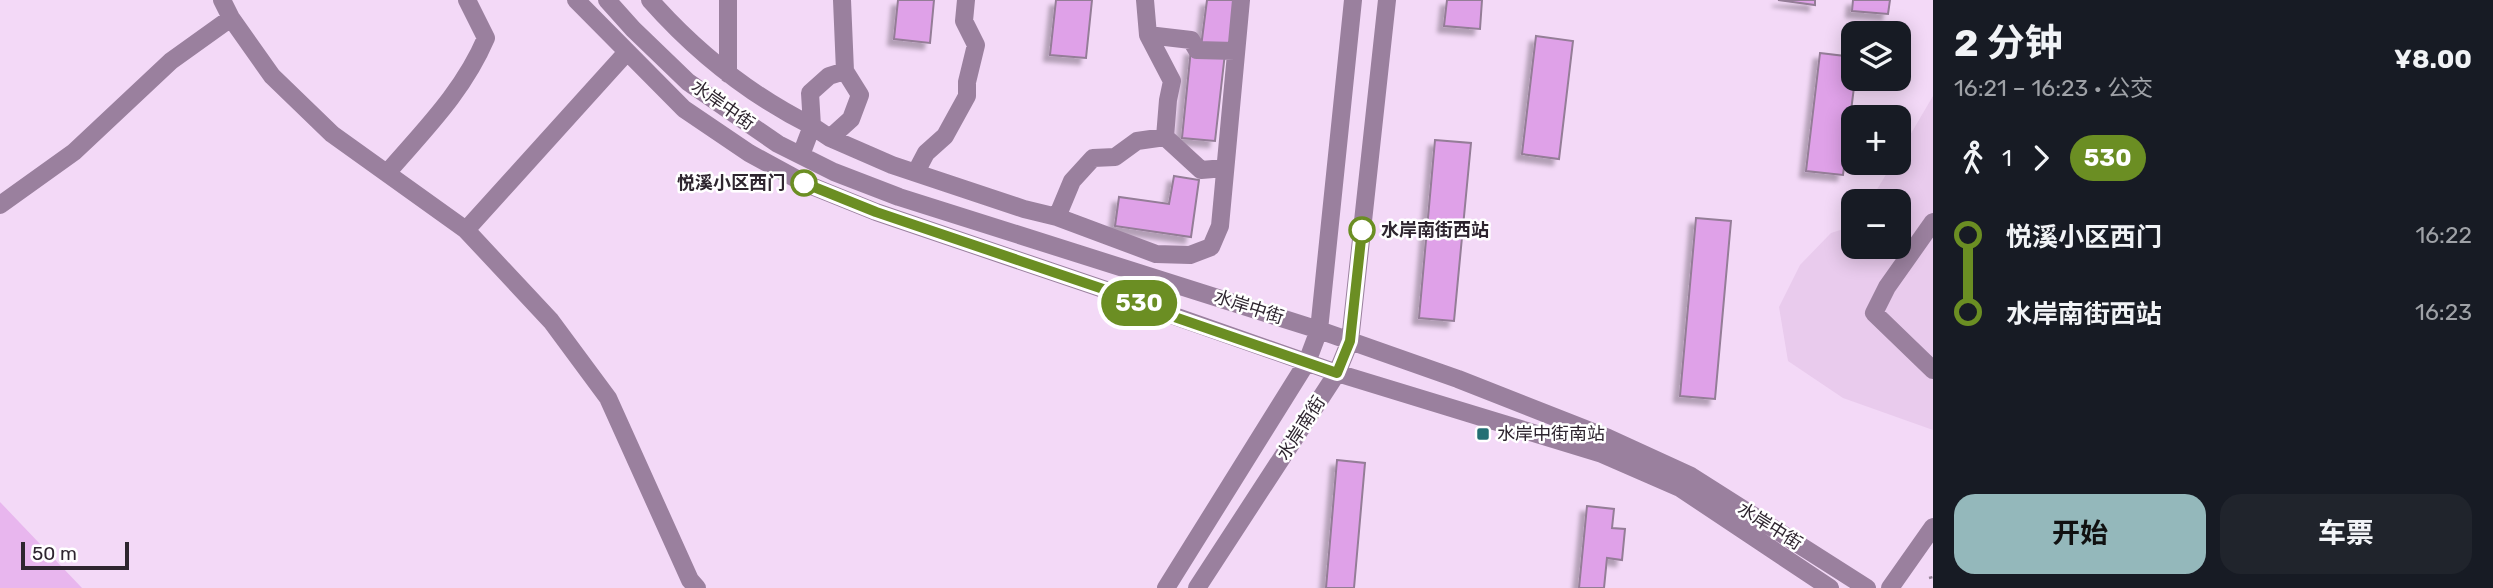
<!DOCTYPE html>
<html lang="zh">
<head>
<meta charset="utf-8">
<style>
	body { margin:0; font-family:Rubik,"Noto Sans SC",sans-serif; background:#20242c; color:#f1f3f6; height:100vh; display:flex; flex-direction:column; font-size:26px; white-space:nowrap }
	* { box-sizing:border-box; margin:0 }
	p { font-size:23px; color:#9ea1a6 }
	.icon { flex:none; width:38px; height:38px; fill:none; stroke:currentColor; stroke-width:2; stroke-linecap:round; stroke-linejoin:round }
	.map { position:relative; flex:1; overflow:hidden }
	.sheet { display:flex; flex-direction:column; background:#171b24; width:560px }
	.sheet>* { flex:none }
	.badge { padding:0 14px; border-radius:23px; font-size:24px; line-height:46px }
	.tools { position:absolute; left:1841px; top:21px; display:grid; gap:14px }
	.tools a { display:grid; place-items:center; width:70px; height:70px; border-radius:14px; background:#171b24; box-shadow:0 4px 18px #0003; font-size:35px }
	.scale { position:absolute; left:21px; bottom:18px; width:108px; box-sizing:border-box; padding-left:7px; border:4px solid #2e252f; border-top:0; font-size:19px; line-height:24px; white-space:nowrap; color:#2e252f; -webkit-text-stroke:5px #fff; paint-order:stroke }
	.map>.badge { position:absolute; translate:-50% -50%; box-shadow:0 0 0 4px #fff }
	.legs { display:flex; align-items:center; gap:10px; height:77px; padding:0 21px; font-size:23px }
	.legs p { margin-inline-start:auto }
	.overview { display:flex; align-items:center; justify-content:space-between; height:119px; padding:0 21px }
	h1 { font-size:38px; font-weight:700; line-height:52px }
	.action { display:flex; gap:14px; margin-top:auto; padding:14px 21px }
	.action a { flex:1; height:80px; border-radius:21px; background:#94b8bb; color:#111; font-size:28px; font-weight:700; line-height:80px; text-align:center }
	.action a+a { background:#20242c; color:#f1f3f6 }
	ul { padding:0 21px; list-style:none }
	li { display:flex; align-items:center; gap:24px; height:77px; font-size:26px }
	li i { display:grid; place-items:center; width:10px; height:100%; margin:0 9px; background:currentColor }
	li i::after { content:''; width:18px; height:18px; margin:-9px; border:5px solid; border-radius:50%; background:#171b24 }
	li p { margin-inline-start:auto }
	li:first-child i { background:linear-gradient(#0000 50%,currentColor 0) }
	li:last-child i { background:linear-gradient(currentColor 50%,#0000 0) }
	main { display:flex; flex:1; min-height:0 }
	.map>svg:first-child { display:block }
</style>
</head>
<body>
<main>
<div class="map">
<svg width="1933" height="588" viewBox="0 0 1933 588">
	<defs>
		<filter id="shadow"><feDropShadow dx="-6" dy="6" stdDeviation="2" flood-color="#0004"/></filter>
	</defs>
	<rect width="100%" height="100%" fill="#f3d9f7"/>
	<!-- built -->
	<path fill="#e9cbed" d="M1933,96V430L1843,398L1788,361L1779,307L1800,265L1831,233L1853,226V247H1899V201H1870L1893,163H1899V154Z"/>
	<!-- green -->
	<path fill="#e8b6ee" d="M0,502L82,588H0Z"/>
	<!-- building -->
	<path fill="#dfa1e8" stroke="#947d97" stroke-width="2" filter="url(#shadow)" d="M898,0H934L930,43L894,39Z
		M1056,0H1092L1086,58L1050,55Z
		M1207,0H1238L1232,51L1201,47Z
		M1447,0H1482L1480,29L1444,26Z
		M1778,0H1815V5Z
		M1853,0H1890L1888,14L1852,11Z
		M1536,36L1573,41L1559,159L1522,154Z
		M1191,49L1225,53L1215,141L1182,138Z
		M1820,53L1853,57L1855,79L1843,175L1806,171Z
		M1435,140L1471,143L1454,321L1419,318Z
		M1174,176L1199,180L1191,237L1115,226L1119,197L1169,204Z
		M1696,218L1731,221L1715,399L1680,396Z
		M1337,460L1365,463L1354,588H1326Z
		M1587,506L1614,509L1612,528L1625,529L1622,560L1607,558L1604,588H1579Z"/>
	<g fill="none" stroke-linecap="round" stroke-linejoin="round">
		<!-- path -->
		<path stroke="#958397" stroke-width="2.5" stroke-dasharray="3.5 3.5" stroke-linecap="butt" d="M1929,578L1933,577"/>
		<!-- minor -->
		<path stroke="#9a809e" stroke-width="18" d="M222,0L231,18L272,76L332,134L466,230L551,321L608,398L690,580L697,588
			M576,0L684,109L749,153L804,183L876,212L1112,292L1160,311L1337,373L1602,454L1680,488L1830,588
			M607,0L633,29L688,82L778,144L834,172L899,197L1319,330L1458,379L1608,438L1691,476L1867,588
			M650,0C696,52 750,95 812,126L810,93L829,76L845,71L842,0
			M1145,0L1148,35L1172,81L1168,100L1165,137
			M1148,35L1191,40L1197,50L1235,51
			M728,74V0
			M830,138L851,119L860,95L845,71
			M801,155L812,126L830,138L892,165L1024,209L1057,217L1156,254L1190,255L1211,247L1220,226L1241,0
			M916,172L926,153L945,136L967,96V82L976,45L964,21L966,0
			M387,173C424,130 463,92 486,38L467,0
			M0,205L74,152L171,61L231,18
			M1057,217L1072,181L1093,158L1115,157L1137,141L1165,137L1201,170L1225,168
			M1933,222L1887,287L1874,313L1933,370
			M466,230L627,52
			M1166,588L1307,362L1319,330L1353,0
			M1197,588L1337,373L1350,341L1387,0
			M1890,588L1933,527"/>
	</g>
	<g fill="none" stroke-linecap="round" stroke-linejoin="round">
		<!-- line-1 casing -->
		<g stroke="#fff" stroke-width="16">
			<path id="line-1" d="M804,183L876,212L1112,292L1160,312L1337,373L1350,341L1362,230"/>
		</g>
		<!-- line-1 -->
		<use href="#line-1" stroke="#6b8e23" stroke-width="10"/>
	</g>
	<!-- markers -->
	<g fill="#fff" stroke="#6b8e23" stroke-width="3.5">
		<circle cx="804" cy="183" r="12"/>
		<circle cx="1362" cy="230" r="12"/>
	</g>
	<rect fill="#236f73" stroke="#fff" stroke-width="2.5" x="1476" y="427" width="14" height="14" rx="3.5"/>
	<g text-anchor="middle" dominant-baseline="central" stroke-width="5" stroke-linejoin="round" paint-order="stroke">
		<!-- street labels -->
		<g font-size="18" fill="#2e252f" stroke="#fff">
			<text transform="translate(723 105) rotate(35)">水岸中街</text>
			<text transform="translate(1249 307) rotate(18)">水岸中街</text>
			<text transform="translate(1301 428) rotate(-57)">水岸南街</text>
			<text transform="translate(1770 526) rotate(32)">水岸中街</text>
		</g>
		<!-- stop labels -->
		<g font-size="18" font-weight="bold" fill="#2e252f" stroke="#fff" text-anchor="end">
			<text x="785" y="183">悦溪小区西门</text>
			<text x="1381" y="230" text-anchor="start">水岸南街西站</text>
		</g>
		<!-- poi labels -->
		<g font-size="18" fill="#2e252f" stroke="#fff" text-anchor="start">
			<text x="1497" y="434">水岸中街南站</text>
		</g>
	</g>
</svg>
<div class="tools">
<a><svg class="icon" aria-label="layers" viewBox="0 0 24 24"><path d="M12 4l9 5-9 5-9-5zM3 14l9 5 9-5"/></svg></a>
<a>+</a>
<a>−</a>
</div>
<div class="scale">50 m</div>
<b class="badge" style="left:1139px;top:303px;background:#6b8e23;color:#fff">530</b>
</div>
<section class="sheet">
<div class="overview"><div><h1>2 分钟</h1><p>16:21 – 16:23 · 公交</p></div><b>¥8.00</b></div>
<div class="legs"><svg class="icon" aria-label="walk" viewBox="0 0 24 24"><circle cx="13" cy="4" r="2"/><path d="M13 8l-2 6 4 7M11 14l-3 7M7 12l3-4h3l4 4"/></svg>1<svg class="icon" aria-label="forward" viewBox="0 0 24 24"><path d="M9 5l7 7-7 7"/></svg><b class="badge" style="background:#6b8e23;color:#fff">530</b></div>
<ul>
<li><i style="color:#6b8e23"></i><b>悦溪小区西门</b><p>16:22</p></li>
<li><i style="color:#6b8e23"></i><b>水岸南街西站</b><p>16:23</p></li>
</ul>
<div class="action"><a>开始</a><a>车票</a></div>
</section>
</main>
</body>
</html>
